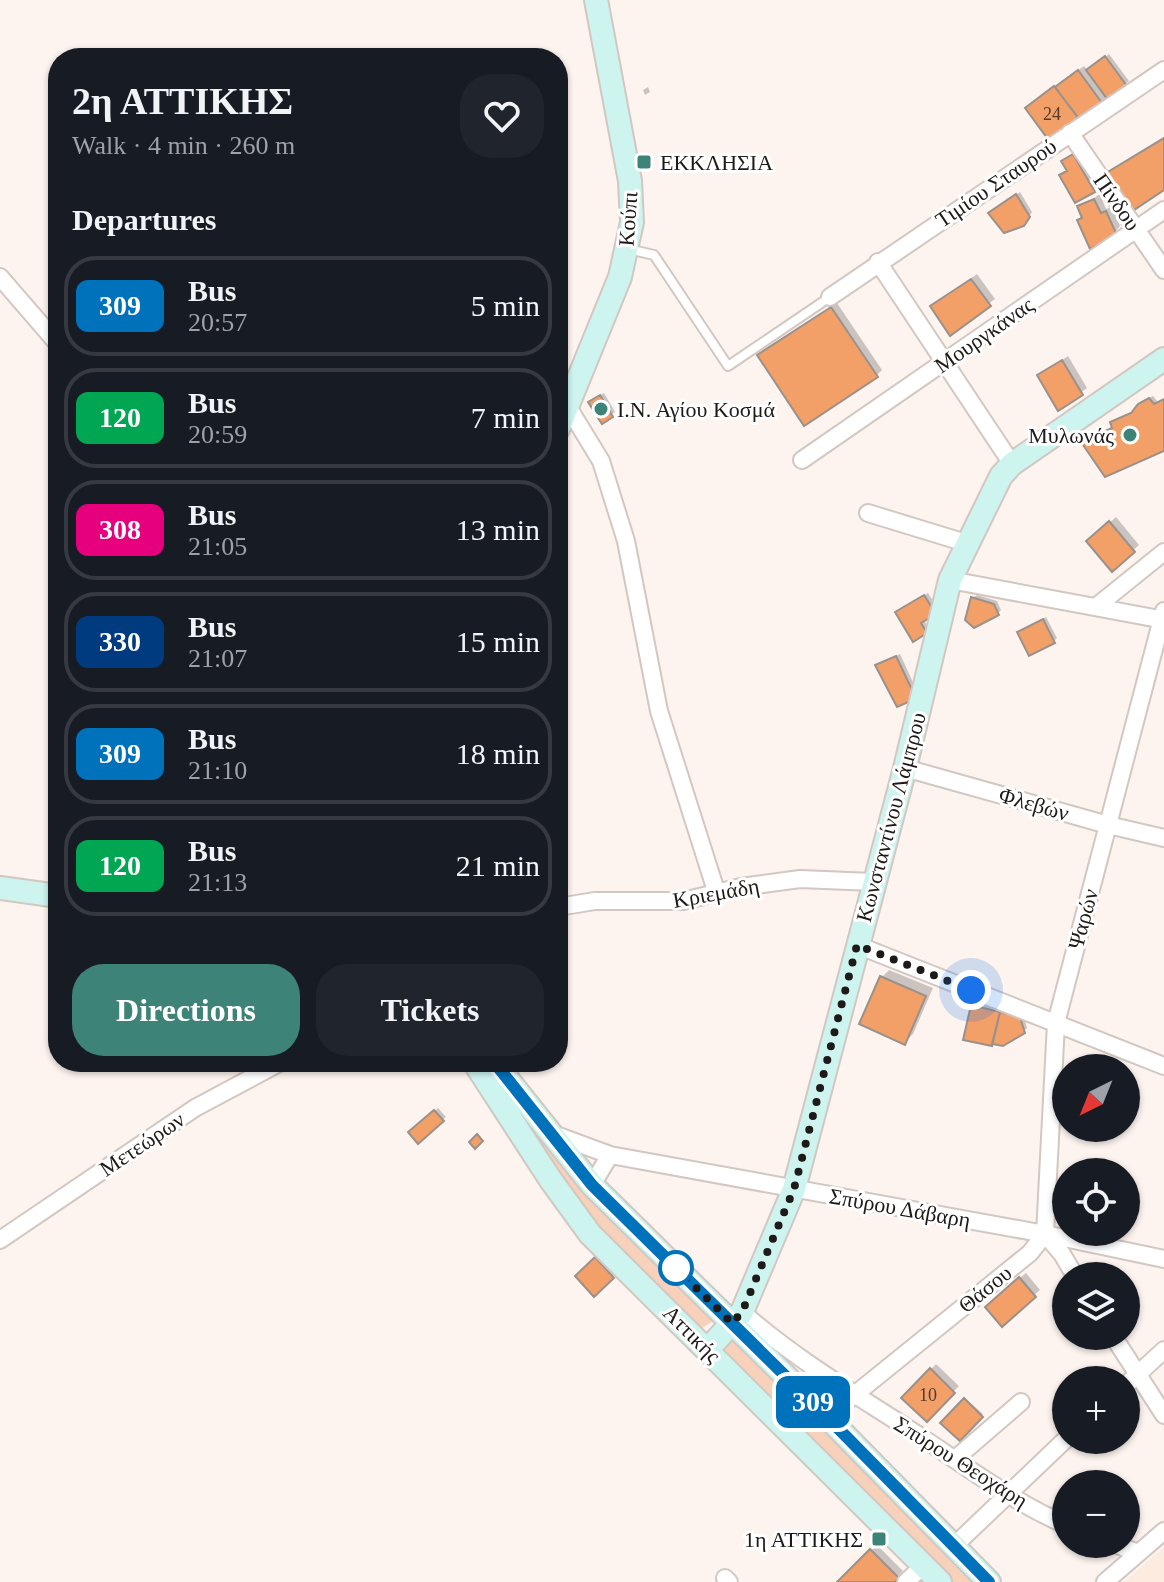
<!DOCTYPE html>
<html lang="en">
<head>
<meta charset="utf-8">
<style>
	body { margin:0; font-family:"Times New Roman",serif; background:#20242c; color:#f1f3f6; height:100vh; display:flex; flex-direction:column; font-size:30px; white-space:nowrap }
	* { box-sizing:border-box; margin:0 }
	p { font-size:26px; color:#9ea1a6 }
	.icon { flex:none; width:44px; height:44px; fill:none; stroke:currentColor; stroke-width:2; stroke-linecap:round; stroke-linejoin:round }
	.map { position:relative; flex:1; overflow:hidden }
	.sheet { position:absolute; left:48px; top:48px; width:520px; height:1024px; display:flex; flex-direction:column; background:#171b24; border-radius:32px; box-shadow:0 2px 6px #0004 }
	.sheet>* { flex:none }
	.badge { padding:0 16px; border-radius:12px; font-size:28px; line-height:52px }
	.needle { width:52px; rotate:223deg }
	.controls { position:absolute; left:1052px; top:1054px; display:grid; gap:16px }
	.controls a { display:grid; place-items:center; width:88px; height:88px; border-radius:50%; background:#171b24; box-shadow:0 2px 6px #0004; font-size:40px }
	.you { position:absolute; width:40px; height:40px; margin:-20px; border:6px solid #fff; border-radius:50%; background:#1a73e8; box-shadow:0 0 0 12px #1a73e833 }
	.map>.badge { position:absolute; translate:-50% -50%; box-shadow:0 0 0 4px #fff }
	h2 { padding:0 24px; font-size:30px; line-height:72px }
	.round { display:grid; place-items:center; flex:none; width:84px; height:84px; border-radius:32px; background:#20242c }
	.summary { display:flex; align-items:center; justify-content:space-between; height:136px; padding:0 24px }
	h1 { font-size:38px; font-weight:700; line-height:60px }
	.action { display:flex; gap:16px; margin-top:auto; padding:16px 24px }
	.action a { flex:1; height:92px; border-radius:32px; background:#3e8377; color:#fff; font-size:32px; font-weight:700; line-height:92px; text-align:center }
	.action a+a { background:#20242c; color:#f1f3f6 }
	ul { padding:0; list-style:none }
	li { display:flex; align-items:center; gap:24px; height:100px; margin:0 16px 12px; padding:0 8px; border:4px solid #363941; border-radius:32px }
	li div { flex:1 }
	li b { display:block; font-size:30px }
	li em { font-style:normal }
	li .badge { min-width:88px; font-weight:700; text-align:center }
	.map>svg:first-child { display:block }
</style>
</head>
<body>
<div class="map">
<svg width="1164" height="1582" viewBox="0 0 1164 1582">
	<rect width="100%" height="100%" fill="#fdf4ef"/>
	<!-- built -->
	<path fill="#feebe0" d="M1164,1547V1582H1124Z"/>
	<!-- green -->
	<path fill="#f7d1ba" d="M485,1062L715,1320L702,1328L696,1324L588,1215Z
		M735,1339L983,1582H952L724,1352L728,1342Z"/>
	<!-- shadow -->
	<path fill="#0003" d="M1109,54L1129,81L1050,139L1033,103L1084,66L1088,71Z
		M648,87L650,92L645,95L643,90Z
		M1079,150L1099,185L1093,190L1061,176L1068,169L1063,161Z
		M1020,192L1032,212L1027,220L994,210Z
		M1100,194L1106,209L1111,207L1120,226L1111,237L1079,220L1084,216L1080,207Z
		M977,274L995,299L950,333L933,306Z
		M837,303L882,370L876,376L765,350Z
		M1068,356L1087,388L1059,409L1040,375Z
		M604,393L615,412L602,421L594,399Z
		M1153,396L1158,402L1164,399V449L1113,423L1135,411L1143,401Z
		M1116,517L1139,545L1112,569L1094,536Z
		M928,593L938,609L923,619L929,628L926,632L901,609Z
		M977,595L997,601L1001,610L998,613L973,598Z
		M1046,617L1057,638L1054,641L1023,629Z
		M900,654L917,691L915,695L881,663Z
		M889,970L933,988L913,1034L905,1042L882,977Z
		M977,1003L1023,1014L1027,1028L1024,1031L973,1006Z
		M438,1108L446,1117L418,1141L411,1132Z
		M599,1256L616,1273L594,1294L577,1276Z
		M1026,1273L1040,1290L1002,1324L993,1301Z
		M936,1364L959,1386L927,1419L904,1398Z
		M966,1399L983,1414L960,1439L943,1423Z
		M877,1545L903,1571L892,1582H840Z"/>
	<!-- building -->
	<path fill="#f39f68" stroke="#9b918b" stroke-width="2" d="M1105,56L1127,86L1108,100L1086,70Z
		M1078,70L1102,103L1080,120L1055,87Z
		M1054,86L1079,119L1050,142L1025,108Z
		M1164,138V190L1131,212L1106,173Z
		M1073,154L1095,192L1075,203L1059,175L1067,171L1061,161Z
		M1016,194L1030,217L1024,226L1004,233L988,213Z
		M1094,199L1101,213L1106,211L1116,233L1111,236L1112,239L1090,249L1077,220L1082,218L1077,206Z
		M971,279L991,306L950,336L930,306Z
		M831,307L878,377L804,426L757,355Z
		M1062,360L1083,395L1058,411L1037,375Z
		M600,395L613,417L602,424L588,402Z
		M1149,398L1154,404L1164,399V451L1105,477L1081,442L1112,428L1110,422L1131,413L1138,404Z
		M1109,521L1135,552L1112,572L1086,541Z
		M924,595L936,614L921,623L927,633L913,642L895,612Z
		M971,597L994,604L999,615L974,628L965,620Z
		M1043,619L1055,643L1029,656L1017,632Z
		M896,656L915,696L913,700L897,707L875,665Z
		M880,976L926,996L905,1045L859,1024Z
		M971,1005L1000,1012L992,1046L963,1040Z
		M1000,1012L1020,1017L1025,1033L1003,1046L992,1044Z
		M434,1110L444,1121L418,1144L408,1132Z
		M477,1134L483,1141L475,1149L469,1142Z
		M595,1257L614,1278L594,1297L575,1276Z
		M1019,1277L1036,1297L1002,1327L985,1307Z
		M930,1368L955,1393L927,1422L901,1398Z
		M964,1398L983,1417L960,1441L940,1423Z
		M870,1549L899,1578L895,1582H837Z"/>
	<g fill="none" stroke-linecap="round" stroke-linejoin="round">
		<!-- lane casing -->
		<g stroke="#d2c7c1" stroke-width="12">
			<path id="lane" d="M628,249L654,255L728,366L830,297"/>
		</g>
		<!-- street casing -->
		<g stroke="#d2c7c1" stroke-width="20">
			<path id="street" d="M1070,133L1164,270
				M878,262L1012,464
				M0,277L58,344
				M830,297L1164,70
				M568,407L601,461L626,541L659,711L717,894
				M802,460L1164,210
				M868,513L966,543
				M950,580L1164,620
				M1097,606L1164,552
				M905,768L1108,825L1164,838
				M558,907L595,901H683L741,887L800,879L873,882
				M857,945L1164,1066
				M553,1134L610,1155L1045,1234L1062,1254L1075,1276
				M592,1185L610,1155
				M1045,1234L1056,1023L1164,611
				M0,1240L195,1108L281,1062
				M742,1312C797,1361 862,1398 924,1439C968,1468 1017,1504 1066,1525
				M1113,1336L1164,1415
				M1126,1385L1164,1350
				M827,1417L1030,1253L1045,1234L1164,1259
				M955,1459L1021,1402
				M1115,1544L1138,1553
				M955,1545L1066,1439
				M725,1578L729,1582
				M906,1582L924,1565
				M1105,1582L1164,1531"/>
		</g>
		<!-- secondary casing -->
		<g stroke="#d2c7c1" stroke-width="26">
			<path id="secondary" d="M558,429L620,277L632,222L630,181L596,0
				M0,888L58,896
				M474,1062L550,1179L590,1234L940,1582
				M494,1062L592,1185L827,1417L989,1582
				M708,1349L742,1312L794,1189L905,768L950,580L1001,476L1012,464L1164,359"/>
		</g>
		<!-- lane -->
		<use href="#lane" stroke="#fff" stroke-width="8"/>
		<!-- street -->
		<use href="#street" stroke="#fff" stroke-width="16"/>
		<!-- secondary -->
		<use href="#secondary" stroke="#cdf4ee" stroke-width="22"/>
	</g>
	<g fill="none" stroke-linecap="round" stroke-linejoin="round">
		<!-- line casing -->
		<g stroke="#fff" stroke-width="18">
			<path id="line" d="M494,1062L592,1185L827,1417L989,1582"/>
		</g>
		<!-- line -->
		<use href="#line" stroke="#0072bc" stroke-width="12"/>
		<!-- walk -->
		<path stroke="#1e1a18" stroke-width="8" stroke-dasharray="0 14.4" d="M676,1268L732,1323L742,1312L794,1189L857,945L971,990"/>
	</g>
	<!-- markers -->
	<g fill="#3e8377" stroke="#fff" stroke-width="3">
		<rect x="636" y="154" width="16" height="16" rx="4"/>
		<circle cx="601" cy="409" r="8"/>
		<circle cx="1130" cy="435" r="8"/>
		<rect x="871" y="1531" width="16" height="16" rx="4"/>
	</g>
	<circle fill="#fff" stroke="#0072bc" stroke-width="4" cx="676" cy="1268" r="16"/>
	<g text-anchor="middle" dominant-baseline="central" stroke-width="6" stroke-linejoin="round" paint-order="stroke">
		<!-- number labels -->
		<g font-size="18" fill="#533b2c">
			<text x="1052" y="114">24</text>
			<text x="928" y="1395">10</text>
		</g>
		<!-- poi labels -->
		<g font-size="22" fill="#1e1a18" stroke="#fff" text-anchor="start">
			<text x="660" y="162">ΕΚΚΛΗΣΙΑ</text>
			<text x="617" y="409">Ι.Ν. Αγίου Κοσμά</text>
			<text x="1114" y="435" text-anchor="end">Μυλωνάς</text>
			<text x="863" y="1539" text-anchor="end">1η ΑΤΤΙΚΗΣ</text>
		</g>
		<!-- street labels -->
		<g font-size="22" fill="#1e1a18" stroke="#fff">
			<text transform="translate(996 183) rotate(-34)">Τιμίου Σταυρού</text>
			<text transform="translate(1117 202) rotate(55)">Πίνδου</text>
			<text transform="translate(628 219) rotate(-86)">Κούπι</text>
			<text transform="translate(984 335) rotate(-35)">Μουργκάνας</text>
			<text transform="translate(1034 804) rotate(16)">Φλεβών</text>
			<text transform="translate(891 817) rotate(-75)">Κωνσταντίνου Λάμπρου</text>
			<text transform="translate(716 893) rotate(-10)">Κριεμάδη</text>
			<text transform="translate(1083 919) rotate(-75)">Ψαρών</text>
			<text transform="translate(142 1144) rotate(-34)">Μετεώρων</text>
			<text transform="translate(900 1208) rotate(10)">Σπύρου Δάβαρη</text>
			<text transform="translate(985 1289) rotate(-39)">Θάσου</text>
			<text transform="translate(692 1334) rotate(45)">Αττικής</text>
			<text transform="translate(961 1462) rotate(32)">Σπύρου Θεοχάρη</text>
		</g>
	</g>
</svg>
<div class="controls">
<a><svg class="needle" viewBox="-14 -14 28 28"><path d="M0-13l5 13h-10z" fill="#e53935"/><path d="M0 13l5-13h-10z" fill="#9ea1a6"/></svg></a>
<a><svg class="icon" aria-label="locate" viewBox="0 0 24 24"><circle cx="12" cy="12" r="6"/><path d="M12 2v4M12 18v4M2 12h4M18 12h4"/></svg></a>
<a><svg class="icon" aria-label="layers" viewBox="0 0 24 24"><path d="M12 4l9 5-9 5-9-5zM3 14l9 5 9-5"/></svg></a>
<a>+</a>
<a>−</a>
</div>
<div class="you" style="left:971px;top:990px"></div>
<b class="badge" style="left:813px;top:1402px;background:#0072bc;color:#fff">309</b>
<section class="sheet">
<div class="summary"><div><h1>2η ΑΤΤΙΚΗΣ</h1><p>Walk · 4 min · 260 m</p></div><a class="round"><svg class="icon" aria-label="heart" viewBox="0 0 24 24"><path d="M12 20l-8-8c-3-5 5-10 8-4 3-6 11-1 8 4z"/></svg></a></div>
<h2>Departures</h2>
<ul>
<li><span class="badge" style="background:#0072bc;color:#fff">309</span><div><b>Bus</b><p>20:57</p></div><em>5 min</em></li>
<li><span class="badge" style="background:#00a651;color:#fff">120</span><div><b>Bus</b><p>20:59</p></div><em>7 min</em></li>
<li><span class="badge" style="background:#e6007e;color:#fff">308</span><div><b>Bus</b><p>21:05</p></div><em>13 min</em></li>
<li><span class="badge" style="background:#003b80;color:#fff">330</span><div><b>Bus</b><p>21:07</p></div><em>15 min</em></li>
<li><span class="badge" style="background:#0072bc;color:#fff">309</span><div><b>Bus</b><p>21:10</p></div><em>18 min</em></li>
<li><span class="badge" style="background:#00a651;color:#fff">120</span><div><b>Bus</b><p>21:13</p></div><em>21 min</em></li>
</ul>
<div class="action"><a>Directions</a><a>Tickets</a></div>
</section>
</div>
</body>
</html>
